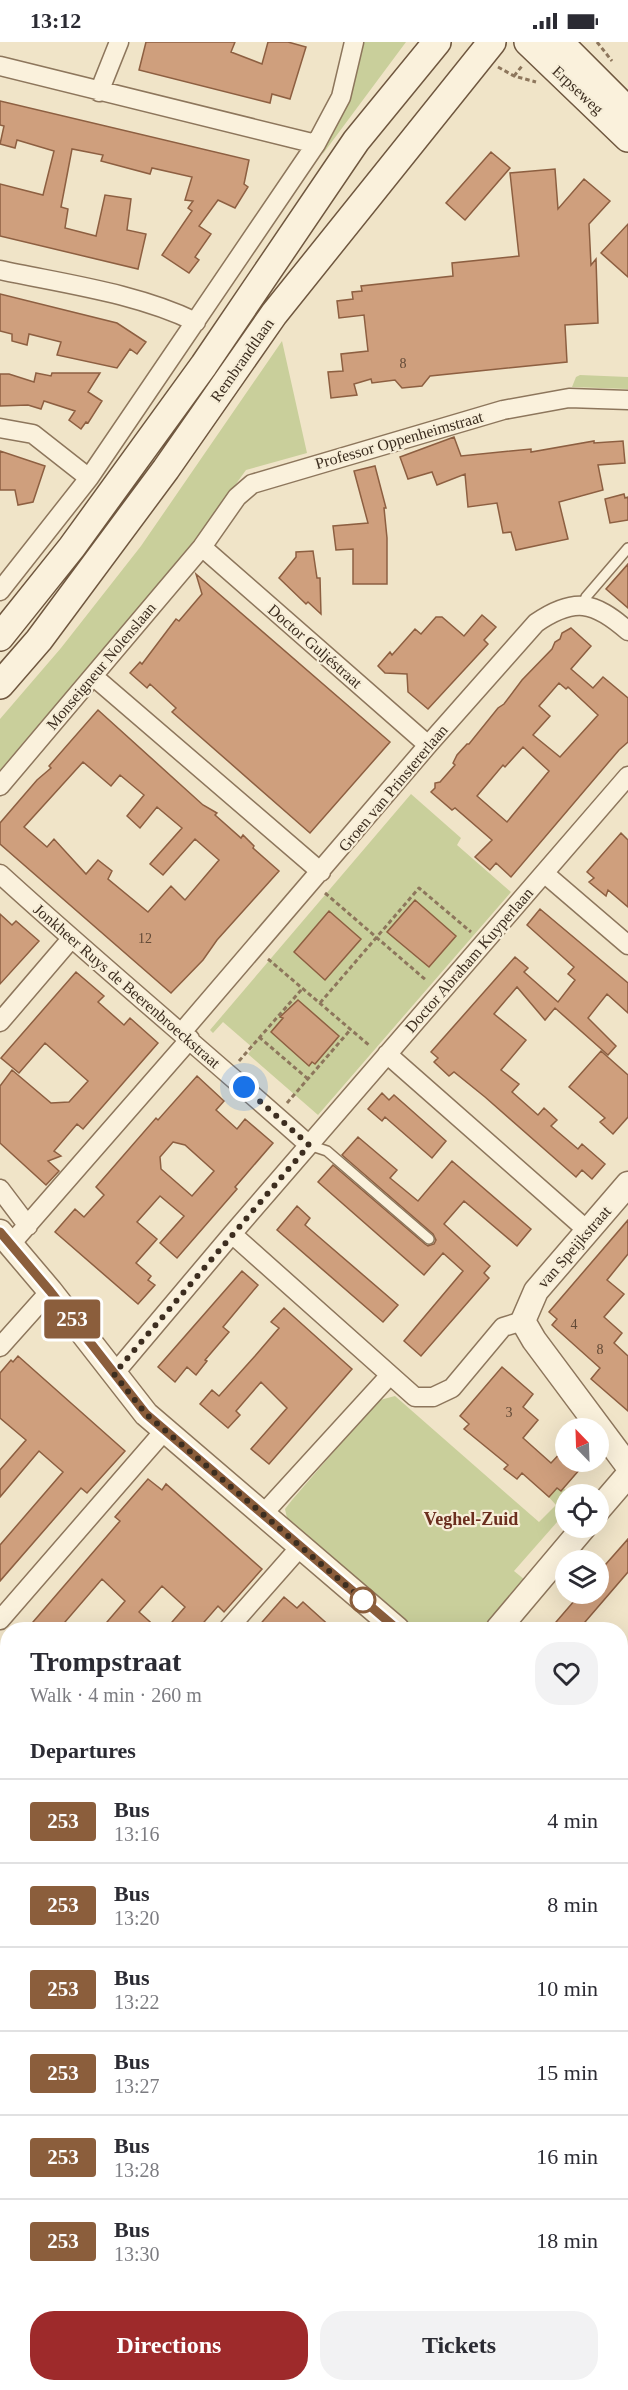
<!DOCTYPE html>
<html lang="en">
<head>
<meta charset="utf-8">
<style>
	body { margin:0; font-family:"Times New Roman",serif; background:#f2f2f3; color:#2b2b33; height:100vh; display:flex; flex-direction:column; font-size:22px; white-space:nowrap }
	* { box-sizing:border-box; margin:0 }
	p { font-size:20px; color:#7c7c81 }
	.icon { flex:none; width:33px; height:33px; fill:none; stroke:currentColor; stroke-width:2; stroke-linecap:round; stroke-linejoin:round }
	.map { position:relative; flex:1; overflow:hidden }
	.sheet { position:absolute; left:0px; top:1580px; width:628px; height:770px; display:flex; flex-direction:column; background:#fff; border-radius:24px 24px 0 0; box-shadow:0 6px 24px #0002 }
	.sheet>* { flex:none }
	.badge { padding:0 12px; border-radius:4px; font-size:21px; line-height:39px }
	.needle { width:39px; rotate:337deg }
	.tools { position:absolute; left:555px; top:1376px; display:grid; gap:12px }
	.tools a { display:grid; place-items:center; width:54px; height:54px; border-radius:50%; background:#fff; box-shadow:0 6px 24px #0002; font-size:30px }
	.you { position:absolute; width:30px; height:30px; margin:-15px; border:4px solid #fff; border-radius:50%; background:#1a73e8; box-shadow:0 0 0 9px #1a73e833 }
	.map>.badge { position:absolute; translate:-50% -50%; box-shadow:0 0 0 3px #fff }
	h2 { padding:0 30px; font-size:22px; line-height:54px }
	.round { display:grid; place-items:center; flex:none; width:63px; height:63px; border-radius:24px; background:#f2f2f3 }
	.summary { display:flex; align-items:center; justify-content:space-between; height:102px; padding:0 30px }
	h1 { font-size:28px; font-weight:700; line-height:45px }
	.button { display:flex; gap:12px; margin-top:auto; padding:12px 30px }
	.button a { flex:1; height:69px; border-radius:24px; background:#9e2a2b; color:#fff; font-size:24px; font-weight:700; line-height:69px; text-align:center }
	.button a+a { background:#f2f2f3; color:#2b2b33 }
	ul { padding:0; list-style:none }
	li { display:flex; align-items:center; gap:18px; height:84px; padding:0 30px; border-top:2px solid #e1e1e2 }
	li div { flex:1 }
	li b { display:block; font-size:22px }
	li em { font-style:normal }
	li .badge { min-width:66px; font-weight:700; text-align:center }
	.status { display:flex; justify-content:space-between; align-items:center; height:42px; padding:0 30px; background:#fff; direction:ltr }
	.status svg { height:16px; fill:currentColor }
	.map>svg:first-child { display:block }
</style>
</head>
<body>
<div class="status"><b>13:12</b><svg viewBox="0 0 49 12"><path d="M0 12V9h3v3zM5 12V6h3v6zM10 12V3h3v9zM15 12V0h3v12zM26 1h20v11H26zM47 4h2v5h-2z"/></svg></div>
<div class="map">
<svg width="628" height="2348" viewBox="0 0 628 2348">
	<rect width="100%" height="100%" fill="#f0e4c8"/>
	<!-- green -->
	<path fill="#c9cf9b" d="M361,0H406L322,113L338,77Z
		M282,299L307,411L246,428L192,503L0,728V677L61,606L141,504Z
		M580,333L628,335V347L572,345L576,335Z
		M411,752L461,796L457,803L511,850L318,1073L248,1012L253,1006L223,980L213,991L210,988Z
		M395,1354L539,1480L556,1463L545,1451L556,1439L570,1452H566L565,1471L514,1529L525,1538L482,1587H412L287,1476L285,1467L292,1458L368,1370L380,1358Z
		M621,2057L628,2063V2192L621,2200Z"/>
	<!-- building -->
	<path fill="#cf9f7d" stroke="#8d5f41" stroke-width="1.5" fill-rule="evenodd" d="M146,0H235L231,10L262,22L268,0H288L306,5L290,57L272,52L270,61L139,28Z
		M0,59L249,118L244,142L248,145L235,166L218,158L199,184L211,192L195,215L199,218L189,231L162,213L192,169L188,166L193,159L185,158L192,135L152,126L150,132L101,119L103,113L72,107L61,165L68,167L65,186L96,194L105,153L131,157L127,188L146,192L138,227L0,194V142L43,153L54,109L17,98L15,106L0,102L4,84L0,83Z
		M491,110L510,126L465,178L446,161Z
		M555,127L558,167L584,137L610,159L589,182L591,223L596,217L598,281L565,283L567,320L430,334L422,344L402,346L395,338L372,341L371,337L354,342L357,353L331,356L328,330L343,329L341,312L368,309L364,273L339,276L337,259L353,257L352,250L362,249L361,244L453,234L452,221L519,214L510,131Z
		M628,182V235L601,211Z
		M0,252L117,281L146,300L137,312L130,307L117,326L57,313L61,300L29,292L27,303L12,299V292L0,289Z
		M36,331L51,334L52,331H100L88,350L102,359L88,381L86,380L81,387L69,378L75,369L44,359L41,367L28,363L0,364V332H9L34,340Z
		M454,395L461,414L531,407V410L594,399V401L623,399L625,421L598,423L603,448L559,460L568,497L516,508L511,490L503,491L497,461L468,465L465,432L437,443L432,430L408,437L400,415Z
		M0,409L45,424L33,460L18,463L15,448H0Z
		M375,424L386,466H384L387,496V542H353V507L336,508L333,484L368,481L354,429Z
		M624,452L625,456L628,455V478L610,481L605,457Z
		M313,509L317,536H320L321,572L308,560L306,562L279,536L296,515V510Z
		M628,522V566L606,547Z
		M196,532L390,700L310,791L172,670L176,666L150,642L147,646L130,631L140,620L142,622L176,577L179,579L202,552Z
		M482,573L496,585L484,598L488,602L428,667L408,650L407,632L385,631L378,624L390,610L392,613L415,587L421,592L436,575H442L464,594Z
		M571,586L591,604L571,627L593,646L603,635L628,656V700L619,708L511,835L496,821L490,828L475,815L492,798L455,766L452,768L431,750L435,746V741L440,740L455,723L453,721L457,713L467,702H469L498,666L504,662L522,638L552,607L555,600L560,597L562,591ZM559,641L566,647L568,645L598,673L560,715L533,693L550,674L539,664ZM523,705L549,729L507,780L477,754L503,723L505,725Z
		M98,668L203,763L217,771L215,773L241,796L243,793L254,804L253,806L279,829L217,898L203,918L171,951L0,802V781L37,738L51,726L49,724ZM83,720L111,744L120,733L144,753L127,774L140,786L157,765L182,786L150,822L163,833L195,797L219,818L185,858L171,844L148,870L108,837L112,829L98,818L86,832L54,797L47,805L24,785Z
		M621,791L628,798V865L608,848L606,854L589,840L594,836L587,830Z
		M415,858L456,894L429,925L387,890Z
		M540,867L628,941V971L607,952L588,976L616,1004L608,1013L555,966L545,978L517,945L494,972L526,998L501,1028L519,1042L512,1050L538,1073L544,1066L557,1078L551,1084L578,1107L582,1102L605,1122L592,1137L582,1128L576,1135L485,1055L454,1030L449,1034L434,1020L438,1016L431,1010L515,915L528,926L524,930L558,960L575,938L568,932L574,925L527,883Z
		M329,869L361,897L325,938L294,910Z
		M0,872L12,883L16,879L39,899L0,942Z
		M76,930L104,954L98,960L124,983L130,976L158,1001L83,1087L77,1082L54,1109L61,1114L48,1119L59,1129L46,1143L0,1101V1044L12,1028L51,1061L69,1060L88,1039L45,1001L19,1031L1,1016Z
		M298,958L339,994L315,1022L312,1020L309,1024L271,990L283,976L280,975Z
		M601,1009L628,1033V1075L613,1092L600,1080L605,1076L569,1045Z
		M197,1034L224,1059L216,1068L237,1087L245,1077L273,1101L235,1145L237,1147L177,1216L160,1201L184,1174L160,1154L137,1180L157,1197L136,1221L151,1234L148,1238L155,1243L138,1262L55,1190L75,1167L84,1175L104,1153L96,1145L156,1076L158,1078ZM173,1100L185,1103L214,1129L192,1154L161,1127L160,1115Z
		M382,1051L389,1058L394,1053L446,1099L432,1116L385,1075L382,1079L368,1067Z
		M358,1095L397,1128L390,1136L418,1159L452,1119L531,1187L517,1204L464,1159L444,1182L490,1224L484,1231L489,1236L421,1314L404,1299L463,1229L443,1211L424,1233L318,1140L333,1123L425,1202L428,1204L434,1202L436,1198L433,1192L342,1113Z
		M297,1164L310,1176L305,1183L398,1263L383,1280L277,1188Z
		M628,1178V1212L607,1238L624,1252L604,1275L622,1291L614,1301L628,1314V1369L591,1337L600,1326L552,1283L557,1277L549,1270Z
		M242,1229L258,1243L223,1285L229,1290L205,1318L207,1319L196,1333L187,1325L175,1340L158,1325Z
		M284,1266L352,1327L269,1422L251,1407L287,1366L261,1340L236,1369L240,1373L228,1386L200,1362L212,1348L219,1354L255,1314L279,1286L271,1280Z
		M18,1314L125,1409L87,1451L81,1446L0,1539V1503L63,1430L39,1409L0,1455V1428L26,1398L0,1376V1331L11,1318L13,1320Z
		M502,1325L533,1352L523,1365L538,1378L523,1396L551,1421L566,1405V1419H587L561,1449L557,1446L549,1455L522,1431L517,1437L504,1427L508,1423L464,1387L469,1382L460,1374Z
		M148,1437L162,1448L166,1442L262,1527L224,1570L218,1564L198,1587H166L185,1565L162,1544L139,1570L158,1587H101L125,1559L102,1537L59,1587H40L33,1580L120,1479L115,1475Z
		M628,1497V1530L579,1587H550L581,1551H598V1531Z
		M284,1555L297,1566L303,1560L333,1587H256Z"/>
	<g fill="none" stroke-linecap="round" stroke-linejoin="round">
		<!-- service casing -->
		<g stroke="#8d765c" stroke-width="12">
			<path id="service" d="M582,564L586,555L628,506
				M309,1103L327,1109L429,1197
				M0,1865L8,1863
				M0,2065L8,2071"/>
		</g>
		<!-- minor casing -->
		<g stroke="#8d765c" stroke-width="21">
			<path id="minor" d="M0,24L316,102
				M99,50L119,0
				M0,228C65,242 136,251 196,280
				M0,386L33,392L89,436
				M202,505L428,703
				M0,549L89,436L316,102L341,55L354,0
				M93,634L321,830
				M0,744L202,505L237,455L252,442L503,368L569,356L628,358
				M544,831L628,903
				M0,832C101,924 207,1012 309,1103
				M0,980L71,897
				M182,990L428,703L536,581C574,555 594,559 628,589
				M387,1012L588,1189
				M0,1147L28,1184
				M232,1192L415,1355H433L452,1346L503,1285L523,1279
				M10,1203L190,997
				M0,1305L50,1249
				M114,1332L232,1192L628,734
				M263,1472L390,1333
				M0,1578L165,1388
				M228,1587L301,1504
				M621,1720L628,1726
				M0,1734L8,1740
				M0,1785L8,1782
				M0,1914L8,1911
				M621,1962L628,1954
				M621,2211L628,2203
				M90,2342L98,2348
				M360,2342L368,2348
				M617,2342L624,2348
				M212,2348L217,2342
				M504,2348L509,2342"/>
		</g>
		<!-- tertiary casing -->
		<g stroke="#8d765c" stroke-width="27">
			<path id="tertiary" d="M628,1142L536,1249L523,1279L534,1298L628,1424
				M0,1190L50,1249L146,1372L397,1587
				M598,1468L628,1433
				M498,1587L584,1485
				M0,2257L8,2249"/>
		</g>
		<!-- secondary casing -->
		<g stroke="#6f573f" stroke-width="30">
			<path id="secondary" d="M528,0L628,96
				M559,0L628,69
				M0,595L72,505L204,323L356,99L437,0
				M0,643L39,598L166,427L274,272L492,0"/>
		</g>
		<!-- path -->
		<path stroke="#8d765c" stroke-width="3" stroke-dasharray="4.5 3" stroke-linecap="butt" d="M597,0L612,19
			M498,25L514,34L536,40
			M514,34L522,24
			M325,851L427,939
			M268,917L370,1004
			M320,961L419,846L471,890
			M259,995L308,1037
			M239,1019L302,947
			M287,1061L351,987
			M621,2005L628,1997
			M621,2054L628,2060
			M0,2148L8,2140
			M621,2162L628,2159
			M427,2342L434,2348
			M466,2348L472,2342"/>
		<!-- service -->
		<use href="#service" stroke="#faf1dc" stroke-width="9"/>
		<!-- minor -->
		<use href="#minor" stroke="#faf1dc" stroke-width="18"/>
		<!-- tertiary -->
		<use href="#tertiary" stroke="#faf1dc" stroke-width="24"/>
		<!-- secondary -->
		<use href="#secondary" stroke="#faf1dc" stroke-width="27"/>
	</g>
	<g fill="none" stroke-linecap="round" stroke-linejoin="round">
		<!-- line casing -->
		<g stroke="#fff" stroke-width="14">
			<path id="line" d="M0,1190L50,1249L146,1372L397,1587"/>
		</g>
		<!-- line -->
		<use href="#line" stroke="#8b5e3c" stroke-width="9"/>
		<!-- walk -->
		<path stroke="#3d2e20" stroke-width="6" stroke-dasharray="0 10.8" d="M244,1045L309,1103L114,1332L146,1372L363,1558"/>
	</g>
	<!-- markers -->
	<circle fill="#fff" stroke="#8b5e3c" stroke-width="3" cx="363" cy="1558" r="12"/>
	<g text-anchor="middle" dominant-baseline="central" stroke-width="4.5" stroke-linejoin="round" paint-order="stroke">
		<!-- number labels -->
		<g font-size="14" fill="#624a37">
			<text x="403" y="321">8</text>
			<text x="145" y="896">12</text>
			<text x="574" y="1282">4</text>
			<text x="600" y="1307">8</text>
			<text x="509" y="1370">3</text>
		</g>
		<!-- street labels -->
		<g font-size="16" fill="#3d2e20" stroke="#f7eed8">
			<text transform="translate(578 48) rotate(43)">Erpseweg</text>
			<text transform="translate(242 318) rotate(-55)">Rembrandtlaan</text>
			<text transform="translate(399 398) rotate(-16)">Professor Oppenheimstraat</text>
			<text transform="translate(315 604) rotate(41)">Doctor Guljéstraat</text>
			<text transform="translate(101 624) rotate(-50)">Monseigneur Nolenslaan</text>
			<text transform="translate(393 746) rotate(-50)">Groen van Prinstererlaan</text>
			<text transform="translate(469 918) rotate(-49)">Doctor Abraham Kuyperlaan</text>
			<text transform="translate(127 944) rotate(41)">Jonkheer Ruys de Beerenbroeckstraat</text>
			<text transform="translate(574 1205) rotate(-49)">van Speijkstraat</text>
		</g>
		<!-- neighbourhood labels -->
		<g font-size="18" font-weight="bold" fill="#6b2e1e" stroke="#f7eed8">
			<text x="471" y="1477">Veghel-Zuid</text>
		</g>
	</g>
</svg>
<div class="tools">
<a><svg class="needle" viewBox="-14 -14 28 28"><path d="M0-13l5 13h-10z" fill="#e53935"/><path d="M0 13l5-13h-10z" fill="#7c7c81"/></svg></a>
<a><svg class="icon" aria-label="locate" viewBox="0 0 24 24"><circle cx="12" cy="12" r="6"/><path d="M12 2v4M12 18v4M2 12h4M18 12h4"/></svg></a>
<a><svg class="icon" aria-label="layers" viewBox="0 0 24 24"><path d="M12 4l9 5-9 5-9-5zM3 14l9 5 9-5"/></svg></a>
</div>
<div class="you" style="left:244px;top:1045px"></div>
<b class="badge" style="left:72px;top:1277px;background:#8b5e3c;color:#fff">253</b>
<section class="sheet">
<div class="summary"><div><h1>Trompstraat</h1><p>Walk · 4 min · 260 m</p></div><a class="round"><svg class="icon" aria-label="heart" viewBox="0 0 24 24"><path d="M12 20l-8-8c-3-5 5-10 8-4 3-6 11-1 8 4z"/></svg></a></div>
<h2>Departures</h2>
<ul>
<li><span class="badge" style="background:#8b5e3c;color:#fff">253</span><div><b>Bus</b><p>13:16</p></div><em>4 min</em></li>
<li><span class="badge" style="background:#8b5e3c;color:#fff">253</span><div><b>Bus</b><p>13:20</p></div><em>8 min</em></li>
<li><span class="badge" style="background:#8b5e3c;color:#fff">253</span><div><b>Bus</b><p>13:22</p></div><em>10 min</em></li>
<li><span class="badge" style="background:#8b5e3c;color:#fff">253</span><div><b>Bus</b><p>13:27</p></div><em>15 min</em></li>
<li><span class="badge" style="background:#8b5e3c;color:#fff">253</span><div><b>Bus</b><p>13:28</p></div><em>16 min</em></li>
<li><span class="badge" style="background:#8b5e3c;color:#fff">253</span><div><b>Bus</b><p>13:30</p></div><em>18 min</em></li>
</ul>
<div class="button"><a>Directions</a><a>Tickets</a></div>
</section>
</div>
</body>
</html>
